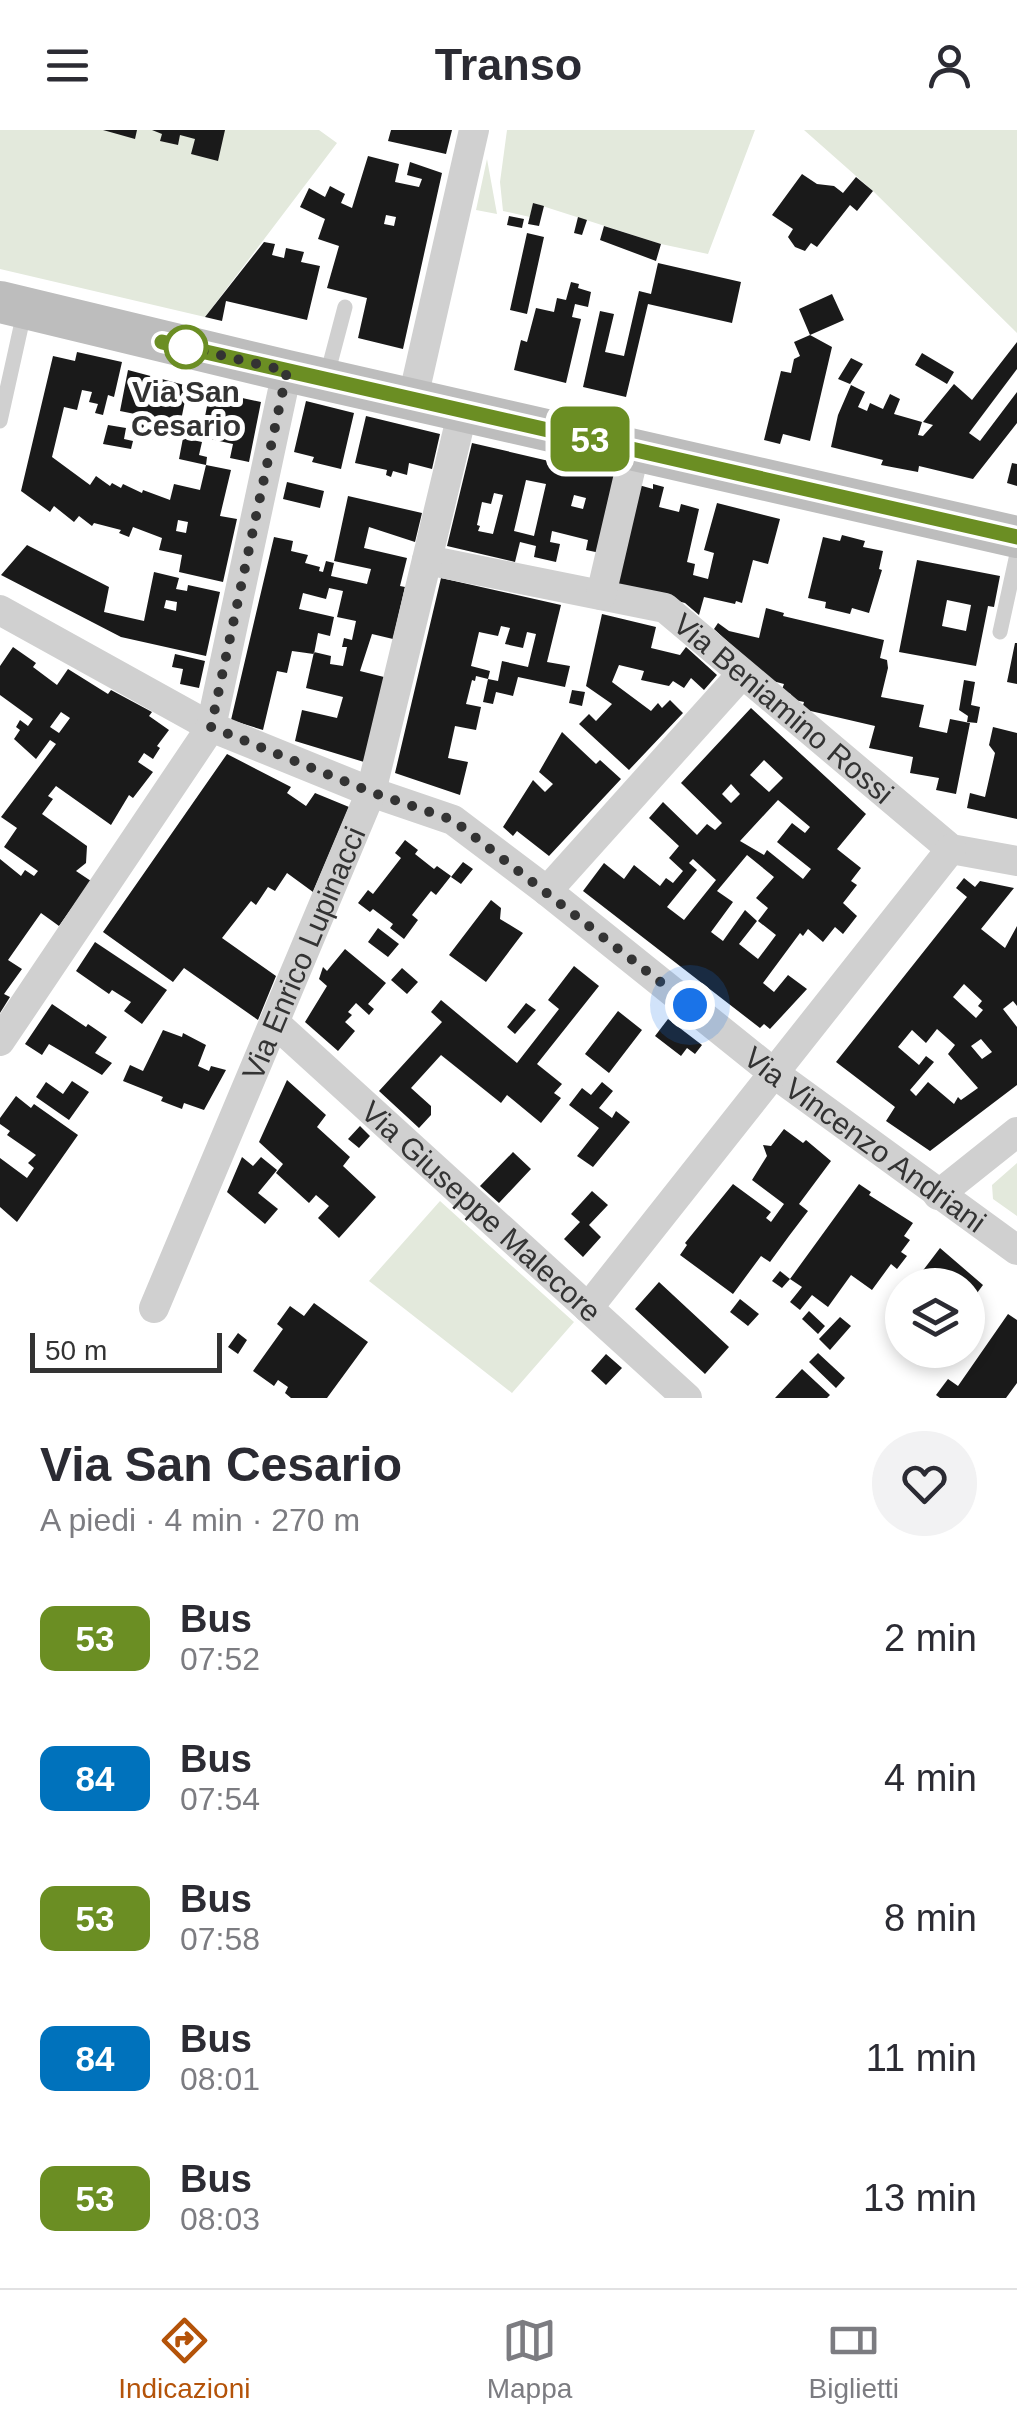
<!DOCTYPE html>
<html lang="it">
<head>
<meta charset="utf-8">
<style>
	body { margin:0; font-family:Arial,sans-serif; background:#f2f2f3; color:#2b2b33; height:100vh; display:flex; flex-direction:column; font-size:38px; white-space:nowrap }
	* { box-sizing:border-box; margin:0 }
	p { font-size:32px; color:#7c7c81 }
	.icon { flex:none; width:55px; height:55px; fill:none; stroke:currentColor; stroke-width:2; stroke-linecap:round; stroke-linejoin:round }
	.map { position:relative; height:1268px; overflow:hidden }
	.side { display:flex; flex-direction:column; background:#fff; flex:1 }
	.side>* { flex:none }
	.badge { padding:0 20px; border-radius:15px; font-size:35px; line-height:65px }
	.buttons { position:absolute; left:885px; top:1138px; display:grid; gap:20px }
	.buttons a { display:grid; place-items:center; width:100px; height:100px; border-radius:50%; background:#fff; box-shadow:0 5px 15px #0003; font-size:50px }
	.scale { position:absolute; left:30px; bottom:25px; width:192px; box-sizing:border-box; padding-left:10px; border:5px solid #333; border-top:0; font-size:28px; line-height:35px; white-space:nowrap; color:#333; -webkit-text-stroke:8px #fff; paint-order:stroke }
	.you { position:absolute; width:50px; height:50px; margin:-25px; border:8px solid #fff; border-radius:50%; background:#1a73e8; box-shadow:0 0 0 15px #1a73e833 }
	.map>.badge { position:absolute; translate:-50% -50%; box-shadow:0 0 0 5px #fff }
	.round { display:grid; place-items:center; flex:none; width:105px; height:105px; border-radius:52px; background:#f2f2f3 }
	.overview { display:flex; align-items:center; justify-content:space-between; height:170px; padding:0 40px }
	h1 { font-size:48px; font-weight:700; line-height:75px }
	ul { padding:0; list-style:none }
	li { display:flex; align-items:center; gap:30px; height:140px; padding:0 40px }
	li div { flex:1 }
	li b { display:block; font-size:38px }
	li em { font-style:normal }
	li .badge { min-width:110px; font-weight:700; text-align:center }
	header { display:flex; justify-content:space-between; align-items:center; height:130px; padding:0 40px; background:#fff; font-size:45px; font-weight:700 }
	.dock { display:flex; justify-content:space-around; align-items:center; height:140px; border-top:2px solid #e1e1e2; background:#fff; font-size:28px; color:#7c7c81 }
	.dock a { display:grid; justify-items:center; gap:5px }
	.dock .selected { color:#b45309 }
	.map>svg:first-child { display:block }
</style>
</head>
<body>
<header><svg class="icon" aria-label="menu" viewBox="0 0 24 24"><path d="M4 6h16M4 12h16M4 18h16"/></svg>Transo<svg class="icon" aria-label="person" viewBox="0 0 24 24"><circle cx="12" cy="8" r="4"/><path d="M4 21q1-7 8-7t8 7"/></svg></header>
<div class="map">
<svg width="1017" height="1268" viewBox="0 0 1017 1268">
	<rect width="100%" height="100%" fill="#fff"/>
	<!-- green -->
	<path fill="#e3e9dc" d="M0,0H319L337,13L205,187L0,139Z
		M507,0H755L708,124L661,114L533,73L530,87L503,81L500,52Z
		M804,0H1017V203L873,61Z
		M487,29L497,84L476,80Z
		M1017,1033V1086L993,1069L992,1055Z
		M440,1071L574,1192L512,1263L369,1151Z"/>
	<!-- building -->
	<path fill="#1a1a1a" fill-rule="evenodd" d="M103,0H137L135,9Z
		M152,0H225L218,31L191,24L195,9L180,5L178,15L160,11L162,4Z
		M391,0H452L446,24L388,11Z
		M368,26L399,34L395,52L419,57L422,49L407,45L410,32L442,43L403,219L358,208L367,168L327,158L339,116L318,109L325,89L300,77L309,58L325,67L330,56L345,64L341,73L352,78ZM386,85L396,87L394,96L384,94Z
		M802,44L817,54L834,56L843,63L856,47L873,61L857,81L850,75L817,117L811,113L805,121L795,117L788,107L793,99L772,85Z
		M533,73L544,76L539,96L528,94Z
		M509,86L524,89L522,98L507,95Z
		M578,87L587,90L582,105L574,103Z
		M604,96L661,114L656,131L600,110Z
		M527,103L544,107L527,184L510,180Z
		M264,112L275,114L272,125L284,128L286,118L304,122L301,132L320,136L307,190L226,171L222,191L205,187Z
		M658,133L741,152L732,193L648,174L626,267L583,257L600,181L614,184L605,222L624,226L639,161L651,164Z
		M571,152L579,154L578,158L591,162L588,177L575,174L572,187L581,189L566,253L514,240L521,210L527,212L536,178L554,182L557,168L566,170Z
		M832,164L844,190L810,205L799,179Z
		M810,205L832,217L810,311L783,304L780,314L764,310L781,241L791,243L794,229L800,226L794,212Z
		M1017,212V239L969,303L980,311L1017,262V293L973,349L919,336L918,342L881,335L883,330L831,317L838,285L851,255L865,262L858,277L867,281L870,273L883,279L890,264L900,269L894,284L922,292L918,305L923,306L933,295L923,292L954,254L972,270Z
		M77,222L122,232L114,267L108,265L103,285L95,283L98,274L89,272L92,262L82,260L77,280L64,277L52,327L90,355L96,346L110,356L112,353L121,358L123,354L142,363L143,360L170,370L174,354L200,360L206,335L231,340L220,386L237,389L223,452L179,442L182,425L159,420L162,408L133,397L129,407L119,403L121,400L94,393L92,396L79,386L74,392L54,376L50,382L21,361L53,226L75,231ZM178,390L188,392L186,403L176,401Z
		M922,223L954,242L947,254L915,235Z
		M851,228L863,234L850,254L838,249Z
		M128,240L188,256L177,310L131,301L135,284L120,281Z
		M210,261L261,272L249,332L230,328L233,314L201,307Z
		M306,271L354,283L341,339L312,332L314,327L294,322Z
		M366,286L440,304L432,339L409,333L407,345L393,341L391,347L386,345L387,340L355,333Z
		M108,295L126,298L124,309L133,311L131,319L103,314Z
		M183,308L202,312L199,325L207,327L206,335L179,329Z
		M472,313L622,348L605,424L586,420L588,410L552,401L550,412L560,414L556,432L534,427L536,416L520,412L515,432L447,416ZM526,350L546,354L534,406L514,401ZM494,363L503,365L493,404L478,401L480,396L477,395L482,372L491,374ZM574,365L586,368L583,379L571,376Z
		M1012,333L1017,334V356L1007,353Z
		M287,352L324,361L320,378L283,369Z
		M635,354L653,359V354L664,357L659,377L679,382L681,374L699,379L687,432L695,434L693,445L708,449L714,423L704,420L717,373L780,389L768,434L753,430L742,473L736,471L735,474L704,467L699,485L685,473L612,454Z
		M348,366L422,383L415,412L369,397L364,418L407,428L400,456L405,457L393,509L372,504L360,541L384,547L364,632L295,611L302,580L337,588L343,567L306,558L314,522L331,526L330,534L343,536L347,517H342L344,508L352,510L356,491L337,487L343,461L329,458L326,469L303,463L299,479L334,487L330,506L318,503L314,524L292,521L287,543L277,541L263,600L231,590L274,407L293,411L291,421L308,425L305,433L320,437L319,441L323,442L326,431L334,433L331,446L367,454L371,439L334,431Z
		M842,405L865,411L863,417L883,421L879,439L882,440L869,483L852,478L850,484L825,478L826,472L808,468L823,407L840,411Z
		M27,415L109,457L104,482L144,491L154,442L179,448L176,459L187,461L188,455L220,462L206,526L121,507L1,445ZM166,470L177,472L176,481L164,478Z
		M917,430L1000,446L994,477L988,476L976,536L899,522ZM947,470L971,475L966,501L942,496Z
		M441,448L561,475L547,532L570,536L565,557L518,547L513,566L496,562L493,574L483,572L488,549L476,546L475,551L472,550L466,574L481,577L476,600L455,596L448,628L468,632L460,665L395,643ZM501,496L510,498L505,514L523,518L527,502L536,504L528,537L502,531L498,551L488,549L490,541L471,536L479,502L498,506Z
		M766,478L784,483L783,486L884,510L880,528L887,530L888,538L881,567L924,575L919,597L947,603L950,589L970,593L956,664L936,660L939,648L910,643L913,627L869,618L875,596L802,579L804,572L790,569L791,564L781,562L784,554L769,550L714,499L718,493L729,501L759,508Z
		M602,484L656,497L651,518L680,525L686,517L717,545L704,560L691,548L684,558L673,551L669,556L641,550L644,541L619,535L612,552L651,581L658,573L662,578L670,570L683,583L629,640L579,594L589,584L596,591L612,574L586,556Z
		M1015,513H1017V554L1007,552Z
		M13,517L36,533L33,537L57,555L68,539L108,564L111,560L152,582L149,586L169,600L157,616L160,618L153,629L144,623L138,632L153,642L133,668L129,665L111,695L56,656L48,666L53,669L42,684L87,716L86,733L76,741L91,751L59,796L41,783L8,830L22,839L4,864L10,867L0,883V729L21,746L25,740L34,746L38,741L4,717L17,698L1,687L56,614L50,610L36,629L14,609L20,600L16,597L20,590L28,596L33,589L0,565V536ZM61,582L70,588L59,603L50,597Z
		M175,524L205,531L199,558L180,554L183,539L172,537Z
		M964,550L975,552L971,575L980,577L977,593L967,592L968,586L959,580Z
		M572,560L585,562L582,576L569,573Z
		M751,578L866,684L837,719L861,738L851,751L857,755L843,773L857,786L843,804L835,797L823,812L808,799L803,806L800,803L763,853L774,862L788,845L807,859L770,899L764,894L760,898L583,761L604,733L624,749L634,735L660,756L666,748L673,753L683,741L669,728L679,716L649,688L663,672L697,705L707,694L715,700L722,693L681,653ZM764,630L783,648L769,662L750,645ZM731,654L740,664L731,673L722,664ZM778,670L810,697L805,703L792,693L777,712L811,739L803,749L767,720L764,725L740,711ZM747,725L774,747L756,768L768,778L758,791L776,805L758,829L739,814L757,791L745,780L723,811L711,802L733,772L717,761ZM693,729L716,750L684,790L667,777L697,740L689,733Z
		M993,597L1017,603V689L967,678L970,663L985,667L995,623L989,615Z
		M562,602L596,634L600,630L621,649L549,726L517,701L513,706L503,697L533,650L545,662L553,654L539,642Z
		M227,624L291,657L287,663L306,676L315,663L349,677L313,762L287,743L275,761L268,757L256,775L251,771L222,808L276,846L258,890L184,838L173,852L103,802Z
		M405,710L418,720L415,724L434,739L437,736L451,746L436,765L431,761L412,785L418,790L404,809L390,798L393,794L373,779L370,782L358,773L368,760L373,764L401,728L395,723Z
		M463,732L473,739L461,754L451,747Z
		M964,748L975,757L980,751L1014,758L981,799L1005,818L1017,796V876L1013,871L1003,879L1017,897V955L930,1021L886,991L895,977L836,932L967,767L956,758ZM964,854L982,871L978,876L983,880L976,888L953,867ZM937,899L955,915L948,924L978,958L961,970L958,967L954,974L928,952L916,966L910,960L934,932L926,926L919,935L898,917L912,900L926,913ZM981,909L992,922L982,929L971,916Z
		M491,770L501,778L500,789L523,803L486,852L449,825Z
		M378,798L399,814L388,827L368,812Z
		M95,812L167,860L142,894L124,881L131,872L112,860L109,864L76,841Z
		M345,819L386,853L368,874L374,879L369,885L356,873L348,882L352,885L345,892L355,901L338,921L305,892L327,856L319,849L323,837L327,841Z
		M574,836L599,856L537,934L562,954L554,963L561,968L541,993L507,965L501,973L441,925L411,958L431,976V985L419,998L379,961L442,892L431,882L441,870L517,933L559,879L548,870Z
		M402,838L418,852L407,864L391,850Z
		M526,873L536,880L515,904L507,897Z
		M52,874L86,897L88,894L107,907L95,923L112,933L102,945L49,914L42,925L25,914Z
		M618,881L642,900L609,943L585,924Z
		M668,889L702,915L695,924L687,918L681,926L655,906Z
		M163,900L182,907L183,903L206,915L198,936L209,941L211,936L226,940L204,980L184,973L182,979L161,971L163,967L123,951L130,935L143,941Z
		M287,950L326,985L317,997L350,1027L343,1036L376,1067L339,1108L318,1088L329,1076L316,1065L309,1073L276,1043L283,1034L259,1012Z
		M72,951L89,962L69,990L36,967L46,952L63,964Z
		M602,952L613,961L599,978L612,988L616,981L630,992L593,1037L577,1026L599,998L569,975L582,958L591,965Z
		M16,966L31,978L34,974L78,1005L17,1092L0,1077V1028L27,1048L34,1038L28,1033L36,1025L7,1005L10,1001L0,994V988Z
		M360,996L370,1006L359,1018L348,1009Z
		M784,999L803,1013L806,1010L831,1031L799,1074L808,1081L789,1106L770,1132L761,1126L733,1164L680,1125L687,1115L685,1113L733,1054L771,1082L766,1088L771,1092L784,1074L752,1050L767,1026L763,1015L771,1016Z
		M513,1022L531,1039L499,1073L480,1056Z
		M242,1027L253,1036L261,1027L277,1040L258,1063L278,1079L265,1094L227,1062Z
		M859,1054L871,1062L869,1065L913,1093L904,1106L910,1110L901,1122L907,1126L897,1139L891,1134L872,1160L851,1145L828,1177L812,1165L800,1180L790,1172L802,1157L790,1149Z
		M592,1061L608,1075L589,1095L601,1107L583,1127L564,1109L580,1092L571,1084Z
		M940,1118L983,1155L968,1175V1155H912Z
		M780,1141L790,1149L782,1158L772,1151Z
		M659,1152L729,1217L705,1244L635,1179Z
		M740,1169L759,1184L748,1196L730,1182Z
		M314,1173L368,1212L327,1268H291L285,1263L288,1257L278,1250L274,1256L253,1241L283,1199L277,1194L290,1176L304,1186Z
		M809,1181L825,1196L818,1204L802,1189Z
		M1008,1184L1017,1190V1253L1006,1268H940L936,1265L948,1249L958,1256Z
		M840,1187L851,1196L830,1220L819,1209Z
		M238,1203L247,1210L238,1224L228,1217Z
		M818,1223L845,1248L836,1258L809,1232Z
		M606,1224L622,1238L606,1255L591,1241Z
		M802,1239L830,1265L827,1268H775Z"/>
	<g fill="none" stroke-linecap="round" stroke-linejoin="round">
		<!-- service -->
		<path stroke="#d0d0d0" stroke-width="15" d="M327,245L345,177
			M0,291L24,183
			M1000,502L1017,424"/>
		<!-- minor -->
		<g stroke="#d0d0d0" stroke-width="30">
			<path d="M413,268L474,0"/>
			<path id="s1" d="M427,430L665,478L951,719L1017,731"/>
			<path d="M601,465L635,319"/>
			<path id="s2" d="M0,480L211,597L371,662L453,690L547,761L775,944L1017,1120"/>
			<path d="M547,761L741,545"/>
			<path id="s3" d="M276,894L687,1268"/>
			<path d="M0,911L211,597L287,241"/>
			<path d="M938,1065L1017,1002"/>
			<path id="s4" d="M154,1178L371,662L463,280"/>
			<path d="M588,1178L951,719"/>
		</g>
		<!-- secondary -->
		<path stroke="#bdbdbd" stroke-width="42" d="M0,172L287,241L1017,407"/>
	</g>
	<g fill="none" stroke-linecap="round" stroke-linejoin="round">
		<!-- line casing -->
		<g stroke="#fff" stroke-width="22">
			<path id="line" d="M162,212L1017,407"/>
		</g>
		<!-- line -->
		<use href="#line" stroke="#6b8e23" stroke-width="15"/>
		<!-- walk -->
		<path stroke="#333" stroke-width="10" stroke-dasharray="0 18" d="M186,217L287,241L211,597L371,662L453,690L690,875"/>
	</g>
	<!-- markers -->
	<circle fill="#fff" stroke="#6b8e23" stroke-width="5" cx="186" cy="217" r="20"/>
	<g text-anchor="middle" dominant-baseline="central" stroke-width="10" stroke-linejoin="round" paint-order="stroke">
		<!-- stop labels -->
		<g font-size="30" font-weight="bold" fill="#333" stroke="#fff">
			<text x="186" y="261">Via San<tspan x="186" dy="34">Cesario</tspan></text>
		</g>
		<!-- street labels -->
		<g font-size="30" fill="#333" stroke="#fff">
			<text stroke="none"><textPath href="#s1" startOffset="398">Via Beniamino Rossi</textPath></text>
			<text stroke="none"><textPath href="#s4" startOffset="385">Via Enrico Lupinacci</textPath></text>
			<text stroke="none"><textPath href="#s2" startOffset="1022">Via Vincenzo Andriani</textPath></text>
			<text stroke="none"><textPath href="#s3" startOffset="278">Via Giuseppe Malecore</textPath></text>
		</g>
	</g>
</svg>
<div class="buttons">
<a><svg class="icon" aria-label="layers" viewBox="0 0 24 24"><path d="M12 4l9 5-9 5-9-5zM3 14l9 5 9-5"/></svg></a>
</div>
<div class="scale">50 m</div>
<div class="you" style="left:690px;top:875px"></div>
<b class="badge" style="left:590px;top:309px;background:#6b8e23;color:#fff">53</b>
</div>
<section class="side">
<div class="overview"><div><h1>Via San Cesario</h1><p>A piedi · 4 min · 270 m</p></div><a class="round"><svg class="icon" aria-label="heart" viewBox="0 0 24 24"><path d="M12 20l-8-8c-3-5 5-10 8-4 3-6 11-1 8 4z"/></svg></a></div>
<ul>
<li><span class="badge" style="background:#6b8e23;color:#fff">53</span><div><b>Bus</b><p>07:52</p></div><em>2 min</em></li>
<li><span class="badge" style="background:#0072bc;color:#fff">84</span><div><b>Bus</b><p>07:54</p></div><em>4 min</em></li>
<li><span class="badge" style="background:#6b8e23;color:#fff">53</span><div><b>Bus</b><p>07:58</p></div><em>8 min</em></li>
<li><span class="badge" style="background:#0072bc;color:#fff">84</span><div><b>Bus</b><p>08:01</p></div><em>11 min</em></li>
<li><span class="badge" style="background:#6b8e23;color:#fff">53</span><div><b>Bus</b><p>08:03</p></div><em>13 min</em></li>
</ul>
</section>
<nav class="dock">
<a class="selected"><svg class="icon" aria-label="directions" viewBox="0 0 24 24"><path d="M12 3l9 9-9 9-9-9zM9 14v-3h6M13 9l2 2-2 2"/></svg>Indicazioni</a>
<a><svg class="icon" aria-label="map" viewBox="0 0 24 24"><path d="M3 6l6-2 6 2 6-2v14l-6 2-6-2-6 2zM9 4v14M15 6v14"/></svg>Mappa</a>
<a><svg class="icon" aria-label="tickets" viewBox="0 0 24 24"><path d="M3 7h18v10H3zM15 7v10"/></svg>Biglietti</a>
</nav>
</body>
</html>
